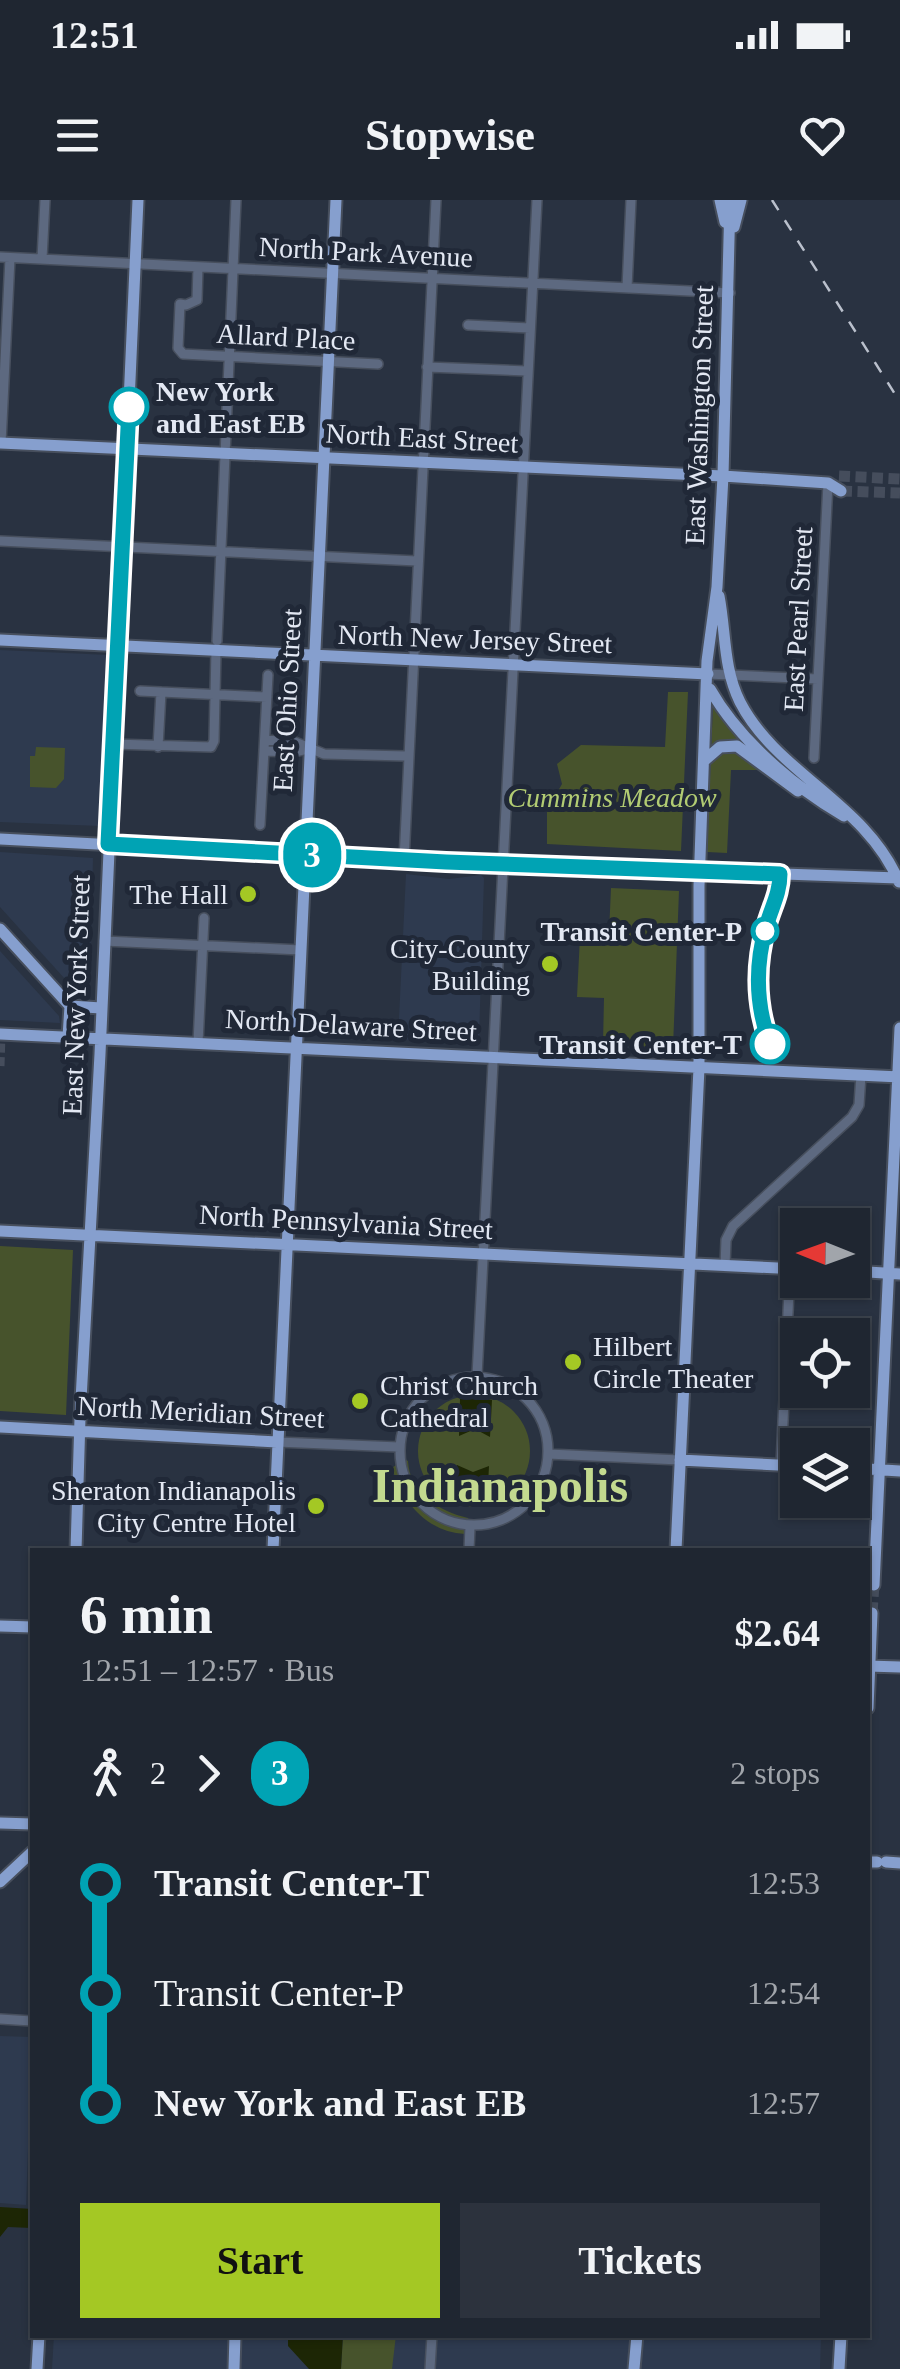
<!DOCTYPE html>
<html lang="en">
<head>
<meta charset="utf-8">
<style>
	body { margin:0; font-family:"Times New Roman",serif; background:#2c323d; color:#f1f3f6; height:100vh; display:flex; flex-direction:column; font-size:38px; white-space:nowrap }
	* { box-sizing:border-box; margin:0 }
	p { font-size:32px; color:#a1a5ab }
	.icon { flex:none; width:55px; height:55px; fill:none; stroke:currentColor; stroke-width:2; stroke-linecap:round; stroke-linejoin:round }
	.map { position:relative; flex:1; overflow:hidden }
	.side { position:absolute; left:30px; top:1348px; width:840px; height:790px; display:flex; flex-direction:column; background:#1f2631; border-radius:0px; box-shadow:0 2px 8px #0004,0 0 0 2px #3c434d }
	.side>* { flex:none }
	.badge { padding:0 20px; border-radius:32px; font-size:35px; line-height:65px }
	.needle { width:65px; rotate:271deg }
	.tools { position:absolute; left:780px; top:1008px; display:grid; gap:20px }
	.tools a { display:grid; place-items:center; width:90px; height:90px; border-radius:0px; background:#1f2631; box-shadow:0 2px 8px #0004,0 0 0 2px #3c434d; font-size:50px }
	.map>.badge { position:absolute; translate:-50% -50%; box-shadow:0 0 0 5px #fff }
	.legs { display:flex; align-items:center; gap:15px; height:110px; padding:0 50px; font-size:32px }
	.legs p { margin-inline-start:auto }
	.overview { display:flex; align-items:center; justify-content:space-between; height:170px; padding:0 50px }
	h1 { font-size:55px; font-weight:600; line-height:75px }
	.action { display:flex; gap:20px; margin-top:auto; padding:20px 50px }
	.action a { flex:1; height:115px; border-radius:0px; background:#a4c824; color:#111; font-size:40px; font-weight:600; line-height:115px; text-align:center }
	.action a+a { background:#2c323d; color:#f1f3f6 }
	ul { padding:0 50px; list-style:none }
	li { display:flex; align-items:center; gap:35px; height:110px; font-size:38px }
	li i { display:grid; place-items:center; width:15px; height:100%; margin:0 12px; background:currentColor }
	li i::after { content:''; width:25px; height:25px; margin:-12px; border:8px solid; border-radius:50%; background:#1f2631 }
	li p { margin-inline-start:auto }
	li:first-child i { background:linear-gradient(#0000 50%,currentColor 0) }
	li:last-child i { background:linear-gradient(currentColor 50%,#0000 0) }
	.status { display:flex; justify-content:space-between; align-items:center; height:70px; padding:0 50px; background:#1f2631; direction:ltr }
	.status svg { height:28px; fill:currentColor }
	header { display:flex; justify-content:space-between; align-items:center; height:130px; padding:0 50px; background:#1f2631; font-size:45px; font-weight:600 }
	.map>svg:first-child { display:block }
</style>
</head>
<body>
<div class="status"><b>12:51</b><svg viewBox="0 0 49 12"><path d="M0 12V9h3v3zM5 12V6h3v6zM10 12V3h3v9zM15 12V0h3v12zM26 1h20v11H26zM47 4h2v5h-2z"/></svg></div>
<header><svg class="icon" aria-label="menu" viewBox="0 0 24 24"><path d="M4 6h16M4 12h16M4 18h16"/></svg>Stopwise<svg class="icon" aria-label="heart" viewBox="0 0 24 24"><path d="M12 20l-8-8c-3-5 5-10 8-4 3-6 11-1 8 4z"/></svg></header>
<div class="map">
<svg width="900" height="2169" viewBox="0 0 900 2169">
	<rect width="100%" height="100%" fill="#293241"/>
	<!-- built -->
	<path fill="#2e3a4f" d="M0,450L109,455L100,626L0,622Z
		M0,652L93,658L89,799H83L0,707Z
		M406,674L449,679L481,675L484,678L479,839L471,842L398,839Z
		M0,751L59,816L60,823L0,820Z
		M0,1836L32,1837L26,2005L0,2003Z
		M54,2135H821L820,2169H52Z"/>
	<!-- green -->
	<path fill="#47532c" d="M668,492H688L681,651L547,644V610L562,584L557,564L581,545L665,547Z
		M713,504L741,540L737,554L758,570H731L727,653L707,652Z
		M36,547L65,548L64,579L56,588L30,587V556H35Z
		M611,688L679,691L673,848L603,844L604,798L577,797L580,736L609,733Z
		M0,1046L73,1050L66,1215L0,1211Z
		M418 1251a56 56 0 1 1 112 0a56 56 0 1 1-112 0Z
		M404,1259L408,1261C410,1294 439,1311 468,1318L470,1322L465,1334C427,1332 402,1302 392,1268Z
		M343,2135H396L392,2169H341Z"/>
	<!-- water -->
	<path fill="#1d2605" d="M476,1197L492,1200L490,1237L475,1229L459,1236L460,1199Z
		M457,1265L473,1272L489,1266L487,1303L456,1302Z
		M0,2007L32,2009V2028L8,2027L0,2037Z
		M288,2135H343L341,2169H309L288,2146Z"/>
	<g fill="none" stroke-linecap="round" stroke-linejoin="round">
		<!-- minor-tunnel -->
		<path stroke="#454d5c" stroke-width="9" stroke-dasharray="9 4.5" stroke-linecap="butt" d="M0,866L1,834"/>
		<!-- major-tunnel -->
		<path stroke="#454d5c" stroke-width="11" stroke-dasharray="11 5.5" stroke-linecap="butt" d="M839,276L900,279
			M841,291L900,293
			M872,1413L874,1385"/>
		<!-- minor casing -->
		<g stroke="#474f5d" stroke-width="12">
			<path id="minor" d="M0,57L730,93
				M42,59L45,0
				M198,67L197,100L186,105L180,104L178,148L183,154L378,164
				M627,88L631,0
				M468,125L530,128
				M427,167L527,171
				M1,243L10,58
				M0,341L417,361
				M217,441L236,0
				M708,474L818,479
				M140,491L267,497
				M265,540L295,542L324,554L406,556
				M113,544L211,547L214,541L216,450
				M158,547L161,492
				M264,551L294,552L308,549
				M814,558L828,283
				M260,625L268,475
				M404,660L436,0
				M104,741L301,750
				M198,843L204,718
				M725,1066L726,1040L733,1026L852,917L859,905L861,875
				M477,1176L537,0
				M400 1251a74 74 0 1 1 148 0a74 74 0 1 1-148 0Z
				M277,1242L399,1247
				M548,1254L680,1260
				M781,1265L790,1069
				M469,1350L470,1326
				M0,1819L32,1821
				M430,2169L432,2135"/>
		</g>
		<!-- major casing -->
		<g stroke="#474f5d" stroke-width="15">
			<path id="major" d="M720,0L725,22
				M734,27L741,0
				M0,243L723,276L828,283L841,291
				M719,396C726,432 723,468 740,502C777,574 866,603 899,682
				M0,440L708,474
				M710,489C739,540 793,586 844,616
				M705,560L720,547L737,546L798,591
				M0,639L446,662L898,678
				M0,729L70,806L101,808
				M0,834L900,877
				M68,837L70,806
				M0,1031L798,1069
				M852,1071L900,1074
				M0,1227L277,1242
				M680,1260L798,1266
				M852,1268L900,1271
				M76,1350L80,1218L100,854L138,0
				M273,1350L336,0
				M676,1350L699,868V686L707,461L717,387L723,276L730,0
				M874,1385L900,828
				M0,1426L32,1427
				M868,1466L900,1467
				M868,1508L872,1413
				M0,1623L32,1624
				M868,1662H877
				M886,1662L900,1663
				M0,1682L32,1652
				M37,2169L39,2135
				M234,2169L235,2135
				M634,2169L637,2135
				M839,2169L841,2135"/>
		</g>
		<!-- minor -->
		<use href="#minor" stroke="#5d6980" stroke-width="9"/>
		<!-- major -->
		<use href="#major" stroke="#869fce" stroke-width="11"/>
		<!-- rail -->
		<path stroke="#bac0cc" stroke-width="2.5" stroke-dasharray="12 12" stroke-linecap="butt" d="M772,0L900,202"/>
	</g>
	<g fill="none" stroke-linecap="round" stroke-linejoin="round">
		<!-- line-1 casing -->
		<g stroke="#fff" stroke-width="22">
			<path id="line-1" d="M129,207L108,644L446,662L780,674C780,694 771,708 766,727C755,766 756,806 770,844"/>
		</g>
		<!-- line-1 -->
		<use href="#line-1" stroke="#00a3b4" stroke-width="15"/>
	</g>
	<!-- markers -->
	<g fill="#fff" stroke="#00a3b4" stroke-width="5">
		<circle cx="129" cy="207" r="18"/>
		<circle cx="765" cy="731" r="12"/>
		<circle cx="770" cy="844" r="18"/>
	</g>
	<g fill="#a4c824" stroke="#202837" stroke-width="4">
		<circle cx="248" cy="694" r="10"/>
		<circle cx="550" cy="764" r="10"/>
		<circle cx="573" cy="1162" r="10"/>
		<circle cx="360" cy="1201" r="10"/>
		<circle cx="316" cy="1306" r="10"/>
	</g>
	<g text-anchor="middle" dominant-baseline="central" stroke-width="10" stroke-linejoin="round" paint-order="stroke">
		<!-- street labels -->
		<g font-size="28" fill="#e3e8f3" stroke="#202837">
			<text transform="translate(366 52) rotate(3)">North Park Avenue</text>
			<text transform="translate(286 137) rotate(3)">Allard Place</text>
			<text transform="translate(699 215) rotate(-88)">East Washington Street</text>
			<text transform="translate(422 238) rotate(3)">North East Street</text>
			<text transform="translate(798 419) rotate(-87)">East Pearl Street</text>
			<text transform="translate(475 439) rotate(2)">North New Jersey Street</text>
			<text transform="translate(287 500) rotate(-87)">East Ohio Street</text>
			<text transform="translate(76 795) rotate(-88)">East New York Street</text>
			<text transform="translate(351 825) rotate(3)">North Delaware Street</text>
			<text transform="translate(346 1022) rotate(3)">North Pennsylvania Street</text>
			<text transform="translate(201 1212) rotate(3)">North Meridian Street</text>
		</g>
		<!-- stop labels -->
		<g font-size="28" font-weight="bold" fill="#e3e8f3" stroke="#202837" text-anchor="end">
			<text x="156" y="191" text-anchor="start">New York<tspan x="156" dy="32">and East EB</tspan></text>
			<text x="742" y="731">Transit Center-P</text>
			<text x="742" y="844">Transit Center-T</text>
		</g>
		<!-- park labels -->
		<g font-size="28" font-style="italic" fill="#b2cc73" stroke="#202837">
			<text x="612" y="597">Cummins Meadow</text>
		</g>
		<!-- poi labels -->
		<g font-size="28" fill="#e3e8f3" stroke="#202837" text-anchor="end">
			<text x="228" y="694">The Hall</text>
			<text x="530" y="748">City-County<tspan x="530" dy="32">Building</tspan></text>
			<text x="593" y="1146" text-anchor="start">Hilbert<tspan x="593" dy="32">Circle Theater</tspan></text>
			<text x="380" y="1185" text-anchor="start">Christ Church<tspan x="380" dy="32">Cathedral</tspan></text>
			<text x="296" y="1290">Sheraton Indianapolis<tspan x="296" dy="32">City Centre Hotel</tspan></text>
		</g>
		<!-- town labels -->
		<g font-size="48" font-weight="bold" fill="#c3da8f" stroke="#202837">
			<text x="500" y="1285">Indianapolis</text>
		</g>
	</g>
</svg>
<div class="tools">
<a><svg class="needle" viewBox="-14 -14 28 28"><path d="M0-13l5 13h-10z" fill="#e53935"/><path d="M0 13l5-13h-10z" fill="#a1a5ab"/></svg></a>
<a><svg class="icon" aria-label="locate" viewBox="0 0 24 24"><circle cx="12" cy="12" r="6"/><path d="M12 2v4M12 18v4M2 12h4M18 12h4"/></svg></a>
<a><svg class="icon" aria-label="layers" viewBox="0 0 24 24"><path d="M12 4l9 5-9 5-9-5zM3 14l9 5 9-5"/></svg></a>
</div>
<b class="badge" style="left:312px;top:655px;background:#00a3b4;color:#fff">3</b>
<section class="side">
<div class="overview"><div><h1>6 min</h1><p>12:51 – 12:57 · Bus</p></div><b>$2.64</b></div>
<div class="legs"><svg class="icon" aria-label="walk" viewBox="0 0 24 24"><circle cx="13" cy="4" r="2"/><path d="M13 8l-2 6 4 7M11 14l-3 7M7 12l3-4h3l4 4"/></svg>2<svg class="icon" aria-label="forward" viewBox="0 0 24 24"><path d="M9 5l7 7-7 7"/></svg><b class="badge" style="background:#00a3b4;color:#fff">3</b><p>2 stops</p></div>
<ul>
<li><i style="color:#00a3b4"></i><b>Transit Center-T</b><p>12:53</p></li>
<li><i style="color:#00a3b4"></i><span>Transit Center-P</span><p>12:54</p></li>
<li><i style="color:#00a3b4"></i><b>New York and East EB</b><p>12:57</p></li>
</ul>
<div class="action"><a>Start</a><a>Tickets</a></div>
</section>
</div>
</body>
</html>
